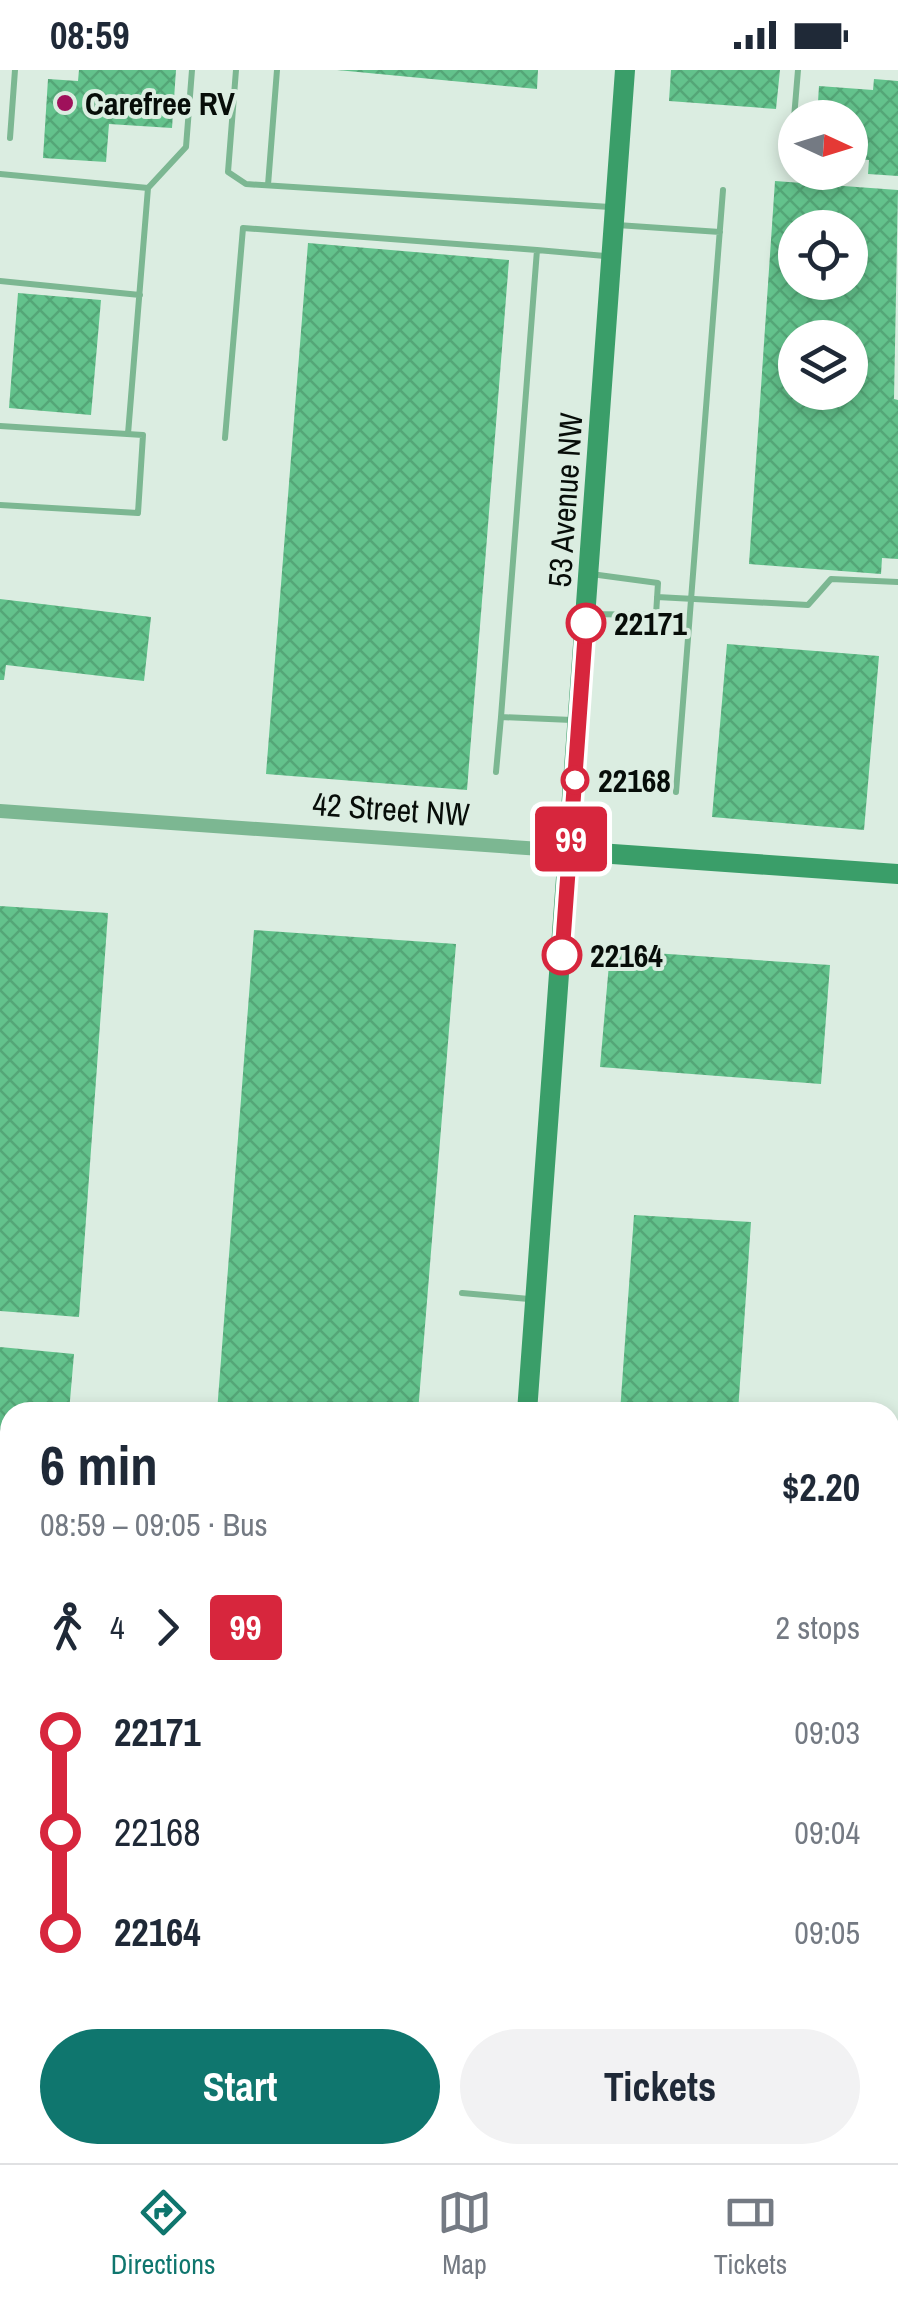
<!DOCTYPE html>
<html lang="en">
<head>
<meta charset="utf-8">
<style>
	body { margin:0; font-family:"Archivo Narrow",sans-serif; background:#f2f2f3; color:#1f2937; height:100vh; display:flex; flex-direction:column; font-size:38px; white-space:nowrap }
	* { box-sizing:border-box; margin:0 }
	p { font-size:32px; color:#747a83 }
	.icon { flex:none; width:55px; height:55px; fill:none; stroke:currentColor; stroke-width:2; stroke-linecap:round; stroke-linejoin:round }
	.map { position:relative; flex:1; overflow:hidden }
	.drawer { position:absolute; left:0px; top:1332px; width:900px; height:762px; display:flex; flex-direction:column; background:#fff; border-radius:30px 30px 0 0; box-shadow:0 5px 15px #0003 }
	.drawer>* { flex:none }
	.badge { padding:0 20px; border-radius:8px; font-size:35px; line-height:65px }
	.needle { width:65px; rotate:94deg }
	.tools { position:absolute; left:778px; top:30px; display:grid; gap:20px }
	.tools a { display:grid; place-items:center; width:90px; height:90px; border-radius:50%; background:#fff; box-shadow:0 5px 15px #0003; font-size:50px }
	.map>.badge { position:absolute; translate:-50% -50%; box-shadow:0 0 0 5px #fff }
	.legs { display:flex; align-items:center; gap:15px; height:110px; padding:0 40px; font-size:32px }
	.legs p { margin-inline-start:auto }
	.headline { display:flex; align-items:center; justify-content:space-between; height:170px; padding:0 40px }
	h1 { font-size:55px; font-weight:700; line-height:75px }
	.cta { display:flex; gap:20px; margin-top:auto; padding:20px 40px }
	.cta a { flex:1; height:115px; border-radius:60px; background:#0f766e; color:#fff; font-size:40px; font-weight:700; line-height:115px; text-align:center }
	.cta a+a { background:#f2f2f3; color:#1f2937 }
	ul { padding:0 40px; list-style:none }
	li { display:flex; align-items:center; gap:35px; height:100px; font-size:38px }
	li i { display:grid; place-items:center; width:15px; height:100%; margin:0 12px; background:currentColor }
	li i::after { content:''; width:25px; height:25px; margin:-12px; border:8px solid; border-radius:50%; background:#fff }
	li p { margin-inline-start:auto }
	li:first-child i { background:linear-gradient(#0000 50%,currentColor 0) }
	li:last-child i { background:linear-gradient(currentColor 50%,#0000 0) }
	.status { display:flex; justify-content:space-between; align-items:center; height:70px; padding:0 50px; background:#fff; direction:ltr }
	.status svg { height:28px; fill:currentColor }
	.tab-bar { display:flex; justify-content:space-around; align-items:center; height:140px; border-top:2px solid #e0e1e3; background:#fff; font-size:28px; color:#747a83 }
	.tab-bar a { display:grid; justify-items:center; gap:5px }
	.tab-bar .active { color:#0f766e }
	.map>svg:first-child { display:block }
</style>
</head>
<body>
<div class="status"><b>08:59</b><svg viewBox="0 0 49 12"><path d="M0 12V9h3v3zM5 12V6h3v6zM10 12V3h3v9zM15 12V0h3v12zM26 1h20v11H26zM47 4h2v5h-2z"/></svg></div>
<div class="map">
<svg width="898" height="2093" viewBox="0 0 898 2093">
	<defs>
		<pattern id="building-cross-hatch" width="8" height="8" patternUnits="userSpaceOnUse" patternTransform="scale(2.5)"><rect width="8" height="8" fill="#63c28c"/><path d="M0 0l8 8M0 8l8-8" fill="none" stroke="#54a677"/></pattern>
	</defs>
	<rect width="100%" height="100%" fill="#dbede1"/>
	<!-- building -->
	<path fill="url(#building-cross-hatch)" fill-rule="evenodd" d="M79,0H176L172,58L109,54L106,92L43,88L48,9L78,11Z
		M337,0H538L537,19Z
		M671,0H780L776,39L669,31Z
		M874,9L898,11V106L868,104L869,90L850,89V48H817L819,16L873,20Z
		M775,111L898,120L894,329L898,330V489L882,488L881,504L749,494ZM795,158H850V212H795ZM795,268H850V322H795Z
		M308,173L509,190L467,720L266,704Z
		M18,223L101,230L91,345L9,338Z
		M0,529L151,547L144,611L6,595L4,610H0Z
		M727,574L879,586L864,760L712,747Z
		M0,836L108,843L79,1247L0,1241Z
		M254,860L456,874L418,1342H217Z
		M624,881L830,895L821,1014L600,997L609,894Z
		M634,1145L751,1152L738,1342H620Z
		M0,1277L74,1284L69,1342H10V1654L0,1653Z
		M890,2050L898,2051V2093H883V2085H890Z
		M511,2085H629V2093H510Z
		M649,2085H699V2093H648Z
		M798,2085H846L845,2093H798Z"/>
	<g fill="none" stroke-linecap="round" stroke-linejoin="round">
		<!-- lane -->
		<path stroke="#7cb792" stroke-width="6" d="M236,0L228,102L246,114L610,137
			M793,60L798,0
			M10,68L15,0
			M0,104L148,118L186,77L192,0
			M268,115L277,0
			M617,155L720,162
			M0,211L140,225
			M0,356L143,365L138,443L0,435
			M128,364L148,118
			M225,368L243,158L537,180
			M657,527L808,535L831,509L898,512
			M588,544L656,545L658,513L591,504
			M572,650L501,647L537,180L605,186
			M496,702L501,647
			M676,722L723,120
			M462,1223L529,1229
			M890,1996L898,1962
			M890,2016H898
			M636,2093V2085
			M860,2093L861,2085"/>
		<!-- street -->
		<path stroke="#7cb792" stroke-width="14" d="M0,741L570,781"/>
		<!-- secondary -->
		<path stroke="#3a9e69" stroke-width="20" d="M570,781L898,804
			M527,1342L625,0
			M468,2093L469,2085"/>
	</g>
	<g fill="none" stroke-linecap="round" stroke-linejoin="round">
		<!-- line-1 casing -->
		<g stroke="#fff" stroke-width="22">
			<path id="line-1" d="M562,885L586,553"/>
		</g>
		<!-- line-1 -->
		<use href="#line-1" stroke="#d7263d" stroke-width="15"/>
	</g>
	<!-- markers -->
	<circle fill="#9f115b" stroke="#dbede1" stroke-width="4" cx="65" cy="33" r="10"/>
	<g fill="#fff" stroke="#d7263d" stroke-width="5">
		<circle cx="586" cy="553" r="18"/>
		<circle cx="575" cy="710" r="12"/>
		<circle cx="562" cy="885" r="18"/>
	</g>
	<g text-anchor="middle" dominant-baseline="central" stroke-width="8" stroke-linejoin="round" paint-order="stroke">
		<!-- poi labels -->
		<g font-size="32" font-weight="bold" fill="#070d09" stroke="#dbede1" text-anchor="start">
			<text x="85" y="33">Carefree RV</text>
		</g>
		<!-- street labels -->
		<g font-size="32" fill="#070d09" stroke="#dbede1">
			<text transform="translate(565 430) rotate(-86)">53 Avenue NW</text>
			<text transform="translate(391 739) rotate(4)">42 Street NW</text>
		</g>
		<!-- stop labels -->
		<g font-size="32" font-weight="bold" fill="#070d09" stroke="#dbede1" text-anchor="start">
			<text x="614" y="553">22171</text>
			<text x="598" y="710">22168</text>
			<text x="590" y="885">22164</text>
		</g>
	</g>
</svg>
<div class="tools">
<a><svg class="needle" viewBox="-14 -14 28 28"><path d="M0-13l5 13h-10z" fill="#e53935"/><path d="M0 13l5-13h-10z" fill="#747a83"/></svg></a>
<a><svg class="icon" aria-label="locate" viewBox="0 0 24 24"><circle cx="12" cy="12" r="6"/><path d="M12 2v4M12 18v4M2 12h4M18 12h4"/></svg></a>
<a><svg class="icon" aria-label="layers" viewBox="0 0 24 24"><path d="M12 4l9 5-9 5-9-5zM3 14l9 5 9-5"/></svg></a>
</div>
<b class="badge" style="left:571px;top:769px;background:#d7263d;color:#fff">99</b>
<section class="drawer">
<div class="headline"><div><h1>6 min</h1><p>08:59 – 09:05 · Bus</p></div><b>$2.20</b></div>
<div class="legs"><svg class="icon" aria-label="walk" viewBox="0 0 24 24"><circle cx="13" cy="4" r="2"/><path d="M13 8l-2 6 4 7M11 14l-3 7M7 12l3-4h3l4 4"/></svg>4<svg class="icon" aria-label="forward" viewBox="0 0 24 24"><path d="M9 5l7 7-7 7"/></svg><b class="badge" style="background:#d7263d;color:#fff">99</b><p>2 stops</p></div>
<ul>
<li><i style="color:#d7263d"></i><b>22171</b><p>09:03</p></li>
<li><i style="color:#d7263d"></i><span>22168</span><p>09:04</p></li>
<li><i style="color:#d7263d"></i><b>22164</b><p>09:05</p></li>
</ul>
<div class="cta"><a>Start</a><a>Tickets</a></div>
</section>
</div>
<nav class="tab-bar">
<a class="active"><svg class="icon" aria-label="directions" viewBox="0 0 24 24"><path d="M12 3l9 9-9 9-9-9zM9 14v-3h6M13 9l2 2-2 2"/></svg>Directions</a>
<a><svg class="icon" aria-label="map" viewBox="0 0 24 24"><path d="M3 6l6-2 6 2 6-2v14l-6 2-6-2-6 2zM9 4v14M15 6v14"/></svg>Map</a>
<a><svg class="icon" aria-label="tickets" viewBox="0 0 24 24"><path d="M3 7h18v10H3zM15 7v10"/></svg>Tickets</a>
</nav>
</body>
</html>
